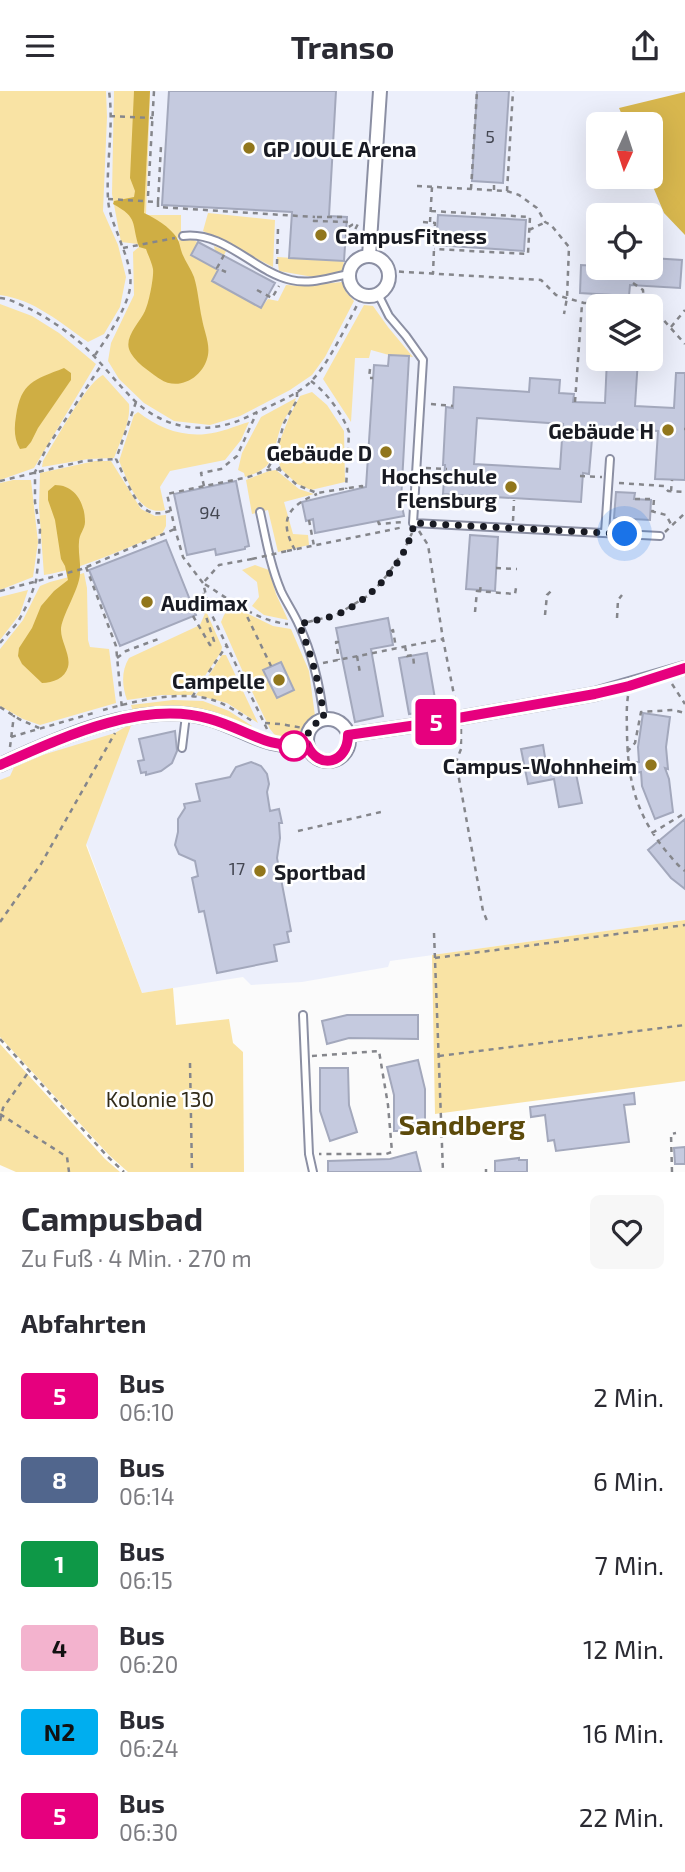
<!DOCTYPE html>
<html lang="de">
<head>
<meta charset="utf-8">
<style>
	body { margin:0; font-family:"Exo 2",sans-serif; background:#f7f7f7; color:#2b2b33; height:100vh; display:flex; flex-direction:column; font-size:26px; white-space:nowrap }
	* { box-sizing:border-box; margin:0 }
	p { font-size:23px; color:#7c7c81 }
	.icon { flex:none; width:38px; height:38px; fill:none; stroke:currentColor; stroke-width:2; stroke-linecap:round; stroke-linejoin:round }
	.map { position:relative; height:1081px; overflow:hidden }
	.panel { display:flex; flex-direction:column; background:#fff; flex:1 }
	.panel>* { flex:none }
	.badge { padding:0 14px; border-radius:5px; font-size:24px; line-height:46px }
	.needle { width:46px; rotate:183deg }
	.controls { position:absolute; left:586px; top:21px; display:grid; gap:14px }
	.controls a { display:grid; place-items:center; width:77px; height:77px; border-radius:10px; background:#fff; box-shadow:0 7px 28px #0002; font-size:35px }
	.you { position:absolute; width:35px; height:35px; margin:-18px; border:5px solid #fff; border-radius:50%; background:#1a73e8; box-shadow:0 0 0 10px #1a73e833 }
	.map>.badge { position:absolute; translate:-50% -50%; box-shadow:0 0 0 4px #fff }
	h2 { padding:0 21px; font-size:26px; line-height:63px }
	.round { display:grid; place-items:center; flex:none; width:74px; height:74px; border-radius:10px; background:#f7f7f7 }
	.summary { display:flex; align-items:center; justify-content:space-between; height:119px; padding:0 21px }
	h1 { font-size:33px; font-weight:700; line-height:52px }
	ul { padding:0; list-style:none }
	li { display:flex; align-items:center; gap:21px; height:84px; padding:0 21px }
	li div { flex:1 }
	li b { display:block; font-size:26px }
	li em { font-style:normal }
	li .badge { min-width:77px; font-weight:700; text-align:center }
	header { display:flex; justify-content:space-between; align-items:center; height:91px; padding:0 21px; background:#fff; font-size:32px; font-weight:700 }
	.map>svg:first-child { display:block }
</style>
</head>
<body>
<header><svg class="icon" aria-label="menu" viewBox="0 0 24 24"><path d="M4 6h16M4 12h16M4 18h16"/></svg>Transo<svg class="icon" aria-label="share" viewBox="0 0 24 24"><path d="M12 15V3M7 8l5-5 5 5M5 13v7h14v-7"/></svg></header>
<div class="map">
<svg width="685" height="1081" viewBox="0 0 685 1081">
	<rect width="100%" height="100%" fill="#fbfbfb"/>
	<!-- built -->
	<path fill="#eceffb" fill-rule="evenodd" d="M0,0H685V829L390,870L388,876L302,891L251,894L243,886L142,902L87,754L0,871ZM598,33H651V86H598ZM598,124H651V177H598ZM598,215H651V268H598Z"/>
	<!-- green -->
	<path fill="#f9e3a4" d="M0,0H106L107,26L103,120L118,154L126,186L120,216L104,243L88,251C61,232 33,208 0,204Z
		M114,0H150L146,124H181V140L183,145L198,151L191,164L208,173L215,160L214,155L226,160L212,190L261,217L268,208L278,210L286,194L301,195L342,191L346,201L354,210L325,266L312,284L290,299L240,325L210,334L174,330L144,312L119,288L108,270L111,252L134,204L133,161L139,156L178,150L182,146L138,153L121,151L112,103Z
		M208,122L275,129L273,176L203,140Z
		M277,166L344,170L342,182L313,186L279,180Z
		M0,213L32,225L59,242L96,273L34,377L0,389Z
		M364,214L373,215L388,236L413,266L389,264L371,259L369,267H355L351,331L323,288Z
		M103,284L129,313C131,331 120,350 114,367L88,368L42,376L43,370C54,352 87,291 103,284Z
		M312,301L327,314L344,340L345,391L311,399L297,393L281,378L277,366L279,352L290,324L300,305Z
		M296,307C293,317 286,324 282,333C271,361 279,376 245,386L244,382L238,379L242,362L261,326Z
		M138,321C157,336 181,346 206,343C220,342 235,335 249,331L241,349L225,369L170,380L160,396L165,419C138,426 128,389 119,370L134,324Z
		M95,370H111L141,418L155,425L166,424V435L162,443C125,457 83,478 44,484L39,416L40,382Z
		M276,379L299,398L314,403L284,411L293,443L308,444L309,454L278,461L268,419L252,423L246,389L269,380Z
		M13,389H31L38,451L33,486L0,499V392Z
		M255,474L269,479L276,503L288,529L264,524L252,515L259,506L257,491L242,479Z
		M84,482L87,497L88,549L90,556L109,558L116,612L40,634L23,628L0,615V558L23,529L40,495L50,491Z
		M28,499L20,523L0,549V506Z
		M232,515L273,535L291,538L309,580L315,625C310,634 302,638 298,647L288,651L278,648L270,638L246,588L221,531L224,524Z
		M206,520L222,556L221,561L192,604H162L127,609C122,595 121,580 129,567L200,534Z
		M222,564H226L258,632L227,612L196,604Z
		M173,609L203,610L229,620L252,635L250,637L236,630L234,633L133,621L131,614Z
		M132,632L86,754L142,902L173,897L176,934L229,928L233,952L243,961L244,1081H128L109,1064L0,946V689L10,685L16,672L115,642Z
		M685,829V990L435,1023L432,864Z
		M0,953L105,1068L120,1081H16L0,1074Z"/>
	<!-- forest -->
	<path fill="#d8b74e" d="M685,1V144L664,122L649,86H651V33H626L619,17Z"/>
	<!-- water -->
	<path fill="#cfae44" d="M134,0H150L144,122C155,127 170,136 177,147C180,152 180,157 182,162C185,170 191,178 194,186C198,199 199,214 202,228C204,240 210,252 208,264C204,286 179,301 160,288C150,281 133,270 129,258C125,245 140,231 145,220C149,212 154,186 153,178C152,172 148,164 146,158L139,156C131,132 139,127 113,113L114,110L134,106L135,100L130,87Z
		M64,277L71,282V289L38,337L31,351L26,357L20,358C14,348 14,337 16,325C21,291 34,289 64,277Z
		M55,394C75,394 85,412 85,431C85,438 79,443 79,451C78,462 81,473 80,483C79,499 61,526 61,539C61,551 71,564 68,576C65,587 53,592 42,592L22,573L18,565L19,557L32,537L41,515L54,500L68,489L65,475L61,468L55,429L48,409V400Z"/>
	<!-- building -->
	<path fill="#c5cadf" stroke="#a3a8bc" stroke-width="2" fill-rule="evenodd" d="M169,0H336L329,125L347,126L344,170L289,167L292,121L162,114Z
		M477,0H509L503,92L472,90Z
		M438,124L526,129L524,160L436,154Z
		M198,151L275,192L261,217L212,190L218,179L191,164Z
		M651,167L682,169L680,197L630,194L629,205L580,202L581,174L598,175V177H651Z
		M389,264L409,265L401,410L404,425L315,442L313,428L306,430L302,411L366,396L374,274L388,275Z
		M607,268H638L635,315L674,317L676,282H685V389L655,388L658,340L593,336L589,383L583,382L581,411L443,403L445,374H443L446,316L453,317L454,296L529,301L530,287L560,289L559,302L574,303L573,311L605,312ZM477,327L563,333L560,378L474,373Z
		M236,390L249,455L245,456V458L216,464L215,458L187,464L174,403Z
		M616,401L635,402L634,408L651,409L650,429L614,427Z
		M470,444L498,446L495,500L466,498Z
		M166,449L196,524L120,555L89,479Z
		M388,527L393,554L371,558L383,625L355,631L336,537Z
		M427,562L437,619L409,623L399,567Z
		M281,571L294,599L277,607L263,579Z
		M643,622L670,626L666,656L668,678L665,677L669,688L673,721L655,728L642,695L641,681L635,682V671H639L638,656Z
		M175,640L177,660L172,672L161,680L146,684V681L141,682L138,670L144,669L139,648Z
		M543,654L547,678L574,673L582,712L559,716L554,688L528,693L521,658Z
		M251,671L261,675L267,683L269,693L267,701L270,720L279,718L282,732H279L280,747L277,767L291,840L287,841L289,851L274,854L277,870L217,882L204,820L199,821L192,787L198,785L195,770L179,763L175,754L178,741V728L185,717L184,713L200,710L196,693L230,686L236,676Z
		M685,728V798L671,787L648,759Z
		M347,924H418V948L349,947L327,953L322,930Z
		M418,969L425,998V1040H394V1004L387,976Z
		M320,977H348L349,1014L357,1041L330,1050L320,1020Z
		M634,1002L635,1013L624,1014L629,1051L556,1060L554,1049L548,1050L545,1024L531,1026L530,1016Z
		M685,1056V1073H675L674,1057Z
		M416,1061L421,1081H328V1070L390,1068Z
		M519,1067V1069H527V1081H495V1070Z"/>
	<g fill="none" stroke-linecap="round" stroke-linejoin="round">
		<!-- lane casing -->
		<g stroke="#8b8fa3" stroke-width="10">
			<path id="lane" d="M183,145C225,140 253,180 291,189C311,194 330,186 350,183
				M378,203L389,225L406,245L423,269L413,432L660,445
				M260,421C266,448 270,474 281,500C286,511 294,522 299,534C313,564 320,595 324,628
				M605,442L610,368
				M182,657L186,624
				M303,924L309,1063L313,1081"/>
		</g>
		<!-- street casing -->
		<g stroke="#8b8fa3" stroke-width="16">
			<path id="street" d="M369,165L380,0
				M349 185a20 20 0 1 1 40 0a20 20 0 1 1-40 0Z
				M307 649a21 21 0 1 1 42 0a21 21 0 1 1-42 0Z
				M348,644L424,633L595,603L685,577
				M0,674C60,646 144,608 210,628C246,639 266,659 307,654"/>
		</g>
		<!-- path -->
		<path stroke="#85868b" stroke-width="2.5" stroke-dasharray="5 5" stroke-linecap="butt" d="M110,25L153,27
			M417,95L507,100L513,0
			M471,98L477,0
			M494,99V92
			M507,100L519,104L537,117L545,131L551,134L569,156L567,207L564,223
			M148,105L154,0
			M108,108L158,111L161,55
			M158,111V116L315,126
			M431,120L530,126L528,163L434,158
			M342,126H315L314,130L351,131L352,134L347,137L346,152H348L359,131
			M423,131L435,132L433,183
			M430,131L432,96
			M529,139L546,131
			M123,157L175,147
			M224,164L217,177L226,181
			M277,173L278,137
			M389,180L541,189L556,204L584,212L648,215
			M633,192L643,199L644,215
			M257,199L272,207L279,195
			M0,207C11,208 20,214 30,218C48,227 67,240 83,254C102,272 118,294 137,312C170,341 213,344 251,324C269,315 291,307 307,294C328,277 349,228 363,203
			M651,215L685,253
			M671,236L685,219
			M95,264C107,247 127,217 130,197C132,183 127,167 122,155C117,139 109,125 108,108C106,72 114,36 109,0
			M370,278L369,287H373
			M311,290C327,302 342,322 349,341L346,398
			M297,301V309L284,332L275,365L280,379L297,394L317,402L362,395V397
			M136,311L116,368C123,382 134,413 148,420C156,424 163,422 170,420
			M575,311L582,213
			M431,313L453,315
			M684,338H685
			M268,377L275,365
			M426,377L447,378
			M580,385L602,386
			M0,390L84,370L116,368
			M619,392L664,395L668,400L685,401
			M204,395L201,382L221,378L237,365L257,321
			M671,400L672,389
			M635,408H654L653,420
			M651,420L666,424L672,435
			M309,429L314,455
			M378,430L379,433L403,431
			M513,430L514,409
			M419,440L428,454L443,548L456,614
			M665,441L685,422
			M295,459C278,429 288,415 317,403
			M287,460L404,436
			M252,468L219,474L203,492C229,508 256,530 288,533
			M86,476L116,555L122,618
			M496,477L517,478
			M0,500L82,478L175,438
			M480,501L481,492
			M243,517L271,575
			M475,521L477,500L515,503L516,497
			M545,524L547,504L551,500
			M193,525L210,554H213L214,550L201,510L204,502
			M617,527L618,509L622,504
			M308,531L336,524L371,503L388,483L404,459L412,442
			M391,540L393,539L396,557
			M339,551H336L339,569
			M0,552L18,531L29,510L36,490L39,465L40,439L35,411V381L46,358L102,273
			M405,555L407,565L413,564L414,574
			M357,565L360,582
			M117,567L126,560L161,547
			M323,572L443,548
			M672,593L685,613
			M628,605C626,618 627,630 627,643C628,691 636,723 666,760C672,767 678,775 685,780
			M192,606L227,554
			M0,616L19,628L39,637
			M103,619C135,610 184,598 216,610C229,615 242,624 254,631
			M265,632L280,633L309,638
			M267,638L210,520L203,492L183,466L175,438L167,403C194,397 221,392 248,386C259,383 268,376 280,379
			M461,638V658L456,671L483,820L488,832
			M11,646L97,621
			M10,656L14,624
			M627,661L635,652L641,621L673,619L685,622
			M298,740L381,721
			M652,742L685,722
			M0,831L41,773L115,642
			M434,842L443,1081
			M435,867L685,834
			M0,948L108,1066L124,1081
			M312,965L379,960L388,1014L392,1061L386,1063H319
			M439,965L685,934
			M190,972L192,1081
			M0,1023L67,1066L69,1081
			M0,1030L3,1017L30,979
			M486,1078V1081
			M672,1081L671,1043L676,1042"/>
		<!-- lane -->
		<use href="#lane" stroke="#fff" stroke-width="6"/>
		<!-- street -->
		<use href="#street" stroke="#fff" stroke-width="12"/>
		<!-- path-bridge -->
		<path stroke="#85868b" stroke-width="2.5" stroke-dasharray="5 5" stroke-linecap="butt" d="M252,468L287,460"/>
	</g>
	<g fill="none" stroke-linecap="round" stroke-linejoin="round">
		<!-- line casing -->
		<g stroke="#fff" stroke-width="16">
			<path id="line" d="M0,674C61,647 143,608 210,628C246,638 266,658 307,654C319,680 348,672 348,644L424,633L595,603L629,595L685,577"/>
		</g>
		<!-- line -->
		<use href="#line" stroke="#e6007e" stroke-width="10"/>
		<!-- walk -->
		<path stroke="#191b23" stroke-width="7" stroke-dasharray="0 12.6" d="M294,655L307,654C306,641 311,633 324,628C320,593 312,566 299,533C311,530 324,528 336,524C371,510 408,469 414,432L625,443"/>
	</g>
	<!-- markers -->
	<g fill="#91761c" stroke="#fff" stroke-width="2.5">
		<circle cx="249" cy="57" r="7"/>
		<circle cx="321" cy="144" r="7"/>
		<circle cx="668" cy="339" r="7"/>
		<circle cx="386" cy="361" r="7"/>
		<circle cx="511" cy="396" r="7"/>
		<circle cx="147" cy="511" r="7"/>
		<circle cx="279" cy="589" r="7"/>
		<circle cx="651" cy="674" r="7"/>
		<circle cx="260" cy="780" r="7"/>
	</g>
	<circle fill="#fff" stroke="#e6007e" stroke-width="3.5" cx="294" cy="655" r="14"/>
	<g text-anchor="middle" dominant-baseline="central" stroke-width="5" stroke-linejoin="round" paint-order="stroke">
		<!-- number labels -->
		<g font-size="18" fill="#444752">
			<text x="490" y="45">5</text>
			<text x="210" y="421">94</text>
			<text x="237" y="777">17</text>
		</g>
		<!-- poi labels -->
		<g font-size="21" font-weight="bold" fill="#191b23" stroke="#fff" text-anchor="end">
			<text x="263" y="57" text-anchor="start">GP JOULE Arena</text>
			<text x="335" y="144" text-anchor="start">CampusFitness</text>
			<text x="654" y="339">Gebäude H</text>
			<text x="372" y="361">Gebäude D</text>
			<text x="497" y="384">Hochschule<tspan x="497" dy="24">Flensburg</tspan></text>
			<text x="161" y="511" text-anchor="start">Audimax</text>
			<text x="265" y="589">Campelle</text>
			<text x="637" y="674">Campus-Wohnheim</text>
			<text x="274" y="780" text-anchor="start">Sportbad</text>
		</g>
		<!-- park labels -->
		<g font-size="21" fill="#322b19" stroke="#fff">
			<text x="160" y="1007">Kolonie 130</text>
		</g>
		<!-- district labels -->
		<g font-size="28" font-weight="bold" fill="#5c4a0b" stroke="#fff">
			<text x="462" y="1033">Sandberg</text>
		</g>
	</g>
</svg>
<div class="controls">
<a><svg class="needle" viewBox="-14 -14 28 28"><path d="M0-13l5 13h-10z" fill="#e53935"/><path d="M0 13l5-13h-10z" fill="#7c7c81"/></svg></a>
<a><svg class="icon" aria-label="locate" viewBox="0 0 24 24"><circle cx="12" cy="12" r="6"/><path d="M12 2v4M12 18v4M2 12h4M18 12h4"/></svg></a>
<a><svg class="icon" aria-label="layers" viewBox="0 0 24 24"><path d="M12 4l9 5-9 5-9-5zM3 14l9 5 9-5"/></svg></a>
</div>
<div class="you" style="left:625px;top:443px"></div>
<b class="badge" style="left:436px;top:631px;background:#e6007e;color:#fff">5</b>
</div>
<section class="panel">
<div class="summary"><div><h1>Campusbad</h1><p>Zu Fuß · 4 Min. · 270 m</p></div><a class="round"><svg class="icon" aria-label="heart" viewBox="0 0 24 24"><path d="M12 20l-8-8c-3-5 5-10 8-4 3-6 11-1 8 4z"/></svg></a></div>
<h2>Abfahrten</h2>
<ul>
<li><span class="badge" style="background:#e6007e;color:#fff">5</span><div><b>Bus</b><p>06:10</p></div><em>2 Min.</em></li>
<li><span class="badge" style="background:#51668d;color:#fff">8</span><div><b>Bus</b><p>06:14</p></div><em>6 Min.</em></li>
<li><span class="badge" style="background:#0e9847;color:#fff">1</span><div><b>Bus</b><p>06:15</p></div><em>7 Min.</em></li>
<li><span class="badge" style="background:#f3b3ce;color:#111">4</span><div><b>Bus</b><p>06:20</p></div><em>12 Min.</em></li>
<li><span class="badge" style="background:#00aeef;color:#111">N2</span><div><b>Bus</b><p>06:24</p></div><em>16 Min.</em></li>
<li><span class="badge" style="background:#e6007e;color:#fff">5</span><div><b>Bus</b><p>06:30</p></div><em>22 Min.</em></li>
</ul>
</section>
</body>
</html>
